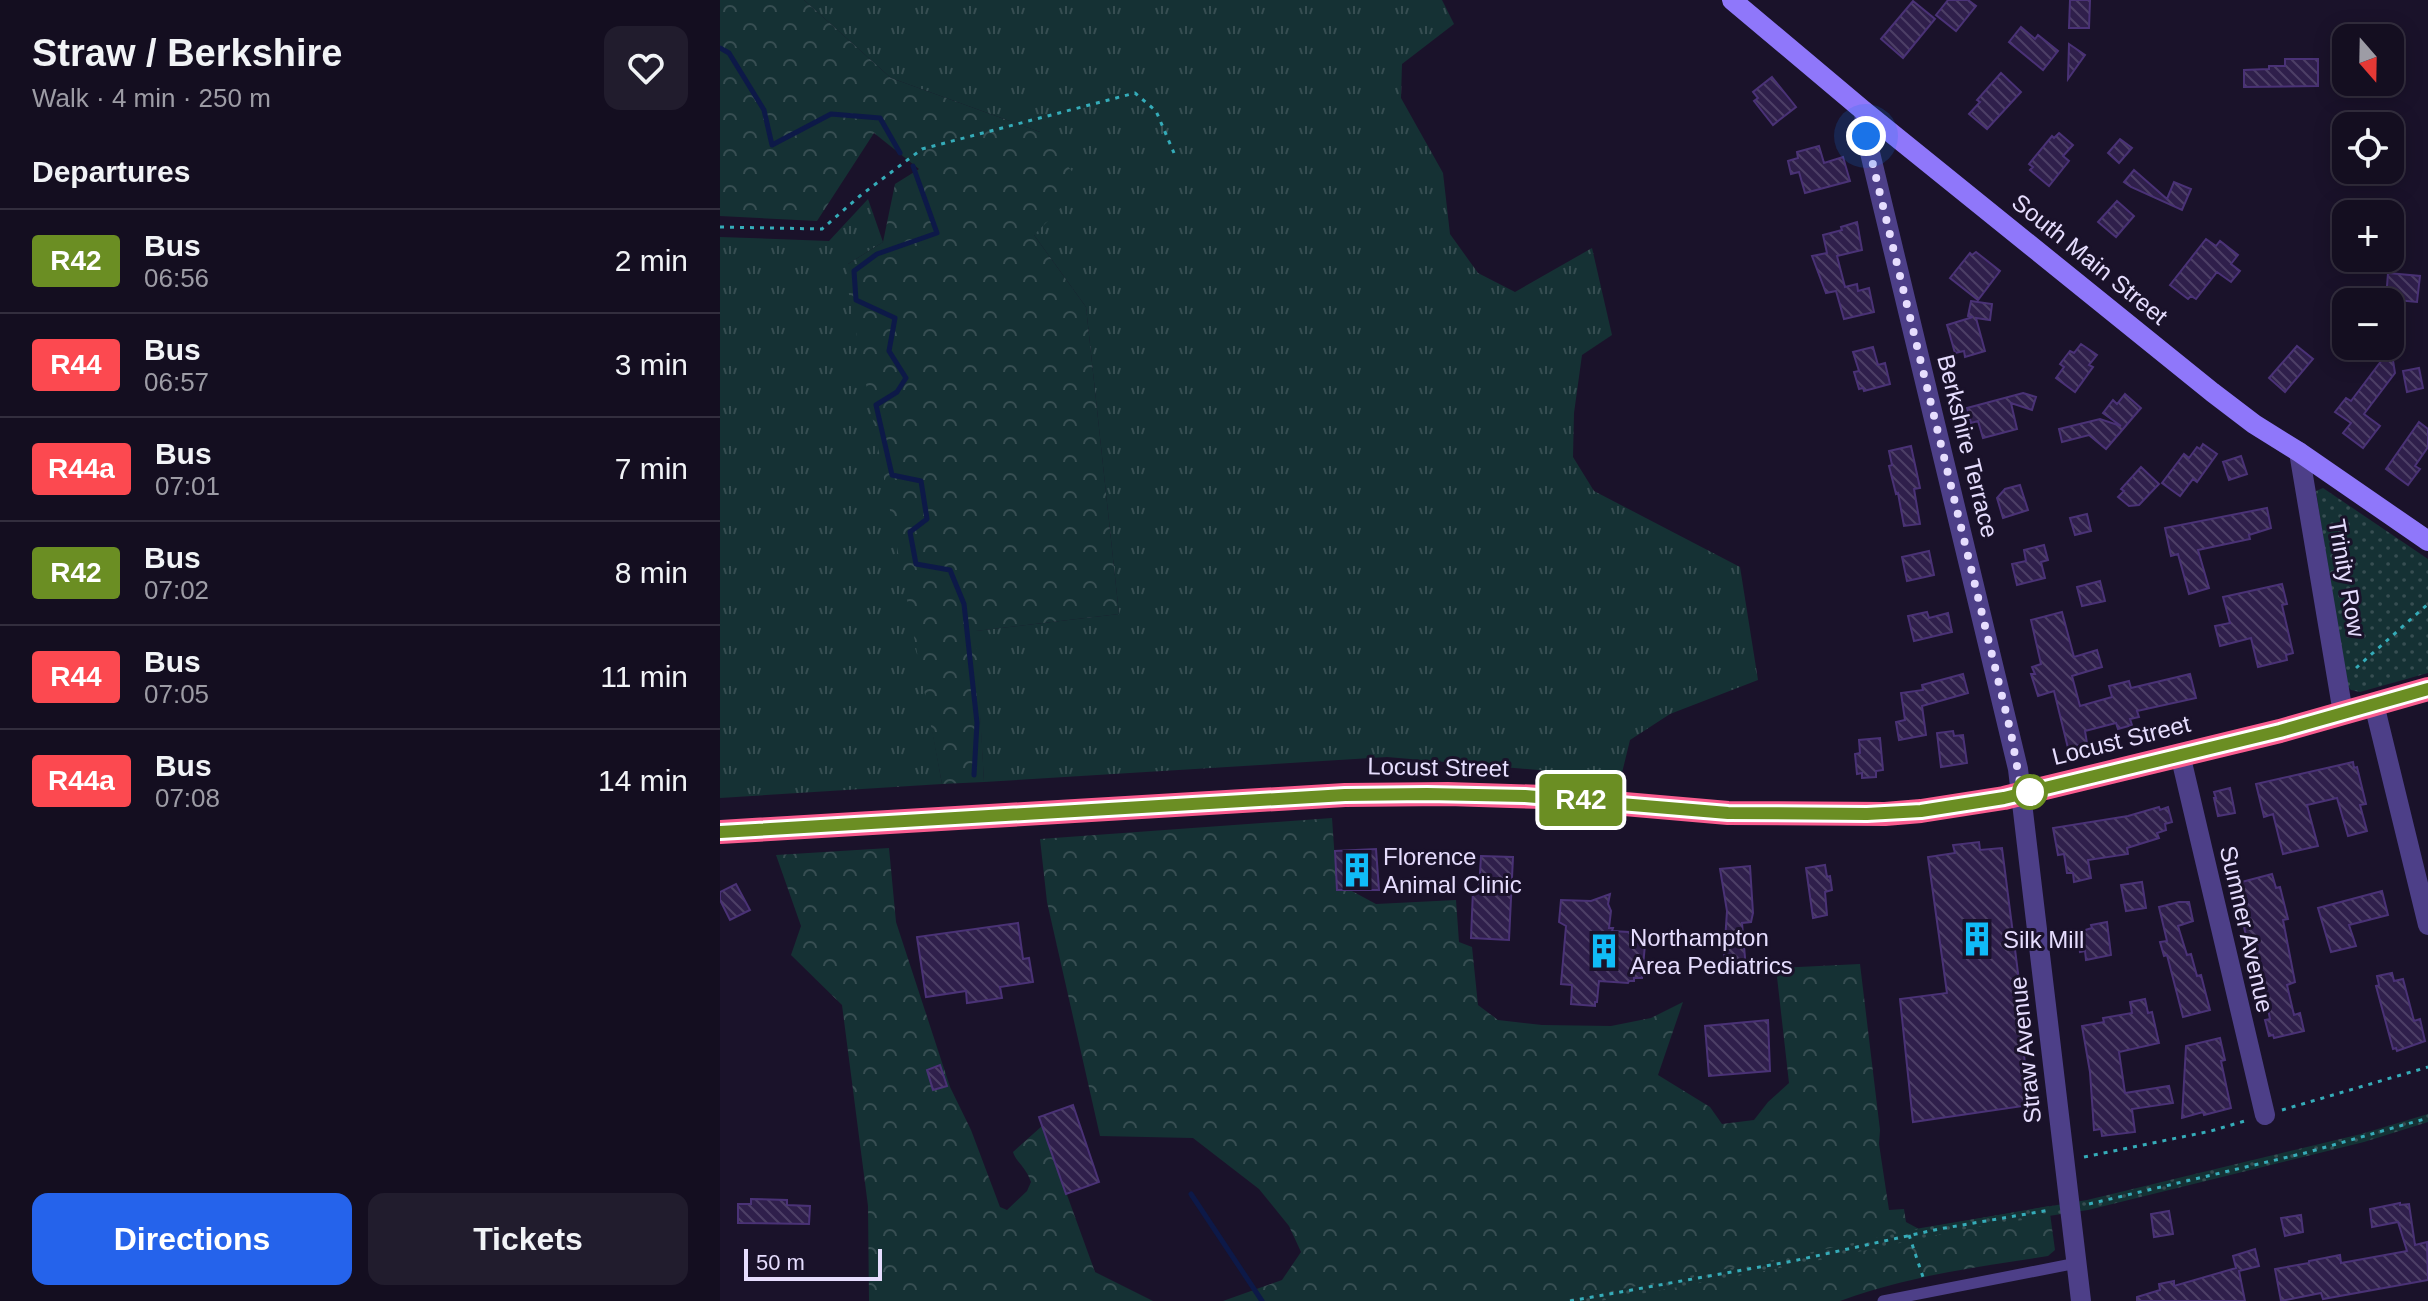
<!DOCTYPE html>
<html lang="en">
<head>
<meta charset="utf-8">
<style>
	body { margin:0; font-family:Helvetica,sans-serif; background:#211c2d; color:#f1f3f6; height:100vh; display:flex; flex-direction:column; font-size:30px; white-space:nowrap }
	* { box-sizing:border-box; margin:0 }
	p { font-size:26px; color:#9d9ca5 }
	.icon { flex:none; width:44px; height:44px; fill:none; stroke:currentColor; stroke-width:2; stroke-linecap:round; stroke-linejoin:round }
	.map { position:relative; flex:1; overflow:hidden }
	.drawer { display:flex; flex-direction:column; background:#140e20; width:720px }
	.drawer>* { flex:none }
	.badge { padding:0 16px; border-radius:6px; font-size:28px; line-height:52px }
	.needle { width:52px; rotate:160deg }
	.controls { position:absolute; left:1612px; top:24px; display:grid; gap:16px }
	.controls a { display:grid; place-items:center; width:72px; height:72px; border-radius:16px; background:#140e20; box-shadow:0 4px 20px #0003,0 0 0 2px #332e3e; font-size:40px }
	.scale { position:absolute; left:24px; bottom:20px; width:138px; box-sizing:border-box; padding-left:8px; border:4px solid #e6ddfe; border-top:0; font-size:22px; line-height:28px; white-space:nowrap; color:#e6ddfe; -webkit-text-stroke:6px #1a122a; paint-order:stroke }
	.you { position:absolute; width:40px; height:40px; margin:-20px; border:6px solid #fff; border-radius:50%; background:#1a73e8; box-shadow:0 0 0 12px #1a73e833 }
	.map>.badge { position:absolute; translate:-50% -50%; box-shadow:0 0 0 4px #fff }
	h2 { padding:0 32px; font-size:30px; line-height:72px }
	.round { display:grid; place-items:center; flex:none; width:84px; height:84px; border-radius:16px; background:#211c2d }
	.head { display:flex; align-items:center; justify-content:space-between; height:136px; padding:0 32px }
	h1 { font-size:38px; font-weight:700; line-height:60px }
	.cta { display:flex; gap:16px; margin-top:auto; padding:16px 32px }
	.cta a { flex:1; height:92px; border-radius:16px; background:#2563eb; color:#fff; font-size:32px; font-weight:700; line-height:92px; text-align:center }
	.cta a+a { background:#211c2d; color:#f1f3f6 }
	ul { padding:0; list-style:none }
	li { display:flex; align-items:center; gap:24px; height:104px; padding:0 32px; border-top:2px solid #332e3e }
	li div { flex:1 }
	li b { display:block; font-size:30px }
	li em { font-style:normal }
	li .badge { min-width:88px; font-weight:700; text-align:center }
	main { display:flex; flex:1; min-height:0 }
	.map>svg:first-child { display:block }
</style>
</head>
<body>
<main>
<section class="drawer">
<div class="head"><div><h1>Straw / Berkshire</h1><p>Walk · 4 min · 250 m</p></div><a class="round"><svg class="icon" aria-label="heart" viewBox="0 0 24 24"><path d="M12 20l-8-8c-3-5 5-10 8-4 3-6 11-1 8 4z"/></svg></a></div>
<h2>Departures</h2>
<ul>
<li><span class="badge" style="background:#6b8e23;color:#fff">R42</span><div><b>Bus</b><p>06:56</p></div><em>2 min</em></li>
<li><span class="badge" style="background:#fc4950;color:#fff">R44</span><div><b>Bus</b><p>06:57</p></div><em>3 min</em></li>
<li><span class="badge" style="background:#fc4950;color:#fff">R44a</span><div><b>Bus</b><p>07:01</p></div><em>7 min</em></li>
<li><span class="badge" style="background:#6b8e23;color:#fff">R42</span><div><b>Bus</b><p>07:02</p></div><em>8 min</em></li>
<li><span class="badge" style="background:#fc4950;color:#fff">R44</span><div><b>Bus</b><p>07:05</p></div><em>11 min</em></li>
<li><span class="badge" style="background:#fc4950;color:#fff">R44a</span><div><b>Bus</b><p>07:08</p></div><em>14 min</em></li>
</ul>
<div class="cta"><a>Directions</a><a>Tickets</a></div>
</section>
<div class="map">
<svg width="1708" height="1301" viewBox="0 0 1708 1301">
	<defs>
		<pattern id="grass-tufts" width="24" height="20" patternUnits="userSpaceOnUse" patternTransform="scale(2)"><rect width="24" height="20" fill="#153134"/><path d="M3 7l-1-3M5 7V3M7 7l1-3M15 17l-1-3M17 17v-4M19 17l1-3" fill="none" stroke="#374e52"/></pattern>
		<pattern id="forest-crowns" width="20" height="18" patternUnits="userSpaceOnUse" patternTransform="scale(2)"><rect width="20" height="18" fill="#153134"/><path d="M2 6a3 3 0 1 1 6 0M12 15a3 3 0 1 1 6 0" fill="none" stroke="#374e52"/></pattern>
		<pattern id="park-dots" width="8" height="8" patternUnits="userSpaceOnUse" patternTransform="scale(2)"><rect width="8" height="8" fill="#153134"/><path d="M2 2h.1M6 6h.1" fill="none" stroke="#374e52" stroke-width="1.8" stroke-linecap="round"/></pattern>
		<pattern id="building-back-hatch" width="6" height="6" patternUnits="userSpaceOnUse" patternTransform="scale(2)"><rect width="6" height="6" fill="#2f1f4b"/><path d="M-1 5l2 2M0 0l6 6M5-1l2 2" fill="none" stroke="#4d3f66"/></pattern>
	</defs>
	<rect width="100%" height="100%" fill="#1a122a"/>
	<!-- grass -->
	<path fill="url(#grass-tufts)" d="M84,0H722L734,24L682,64L681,98L723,173L730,234L758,273L795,292L872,248L892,335L862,355L854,413L853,457L874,491L1020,567L1038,680L950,714L910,740L901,777L667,757L264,782L255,631L399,614L366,307L314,235L320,132L171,78Z
		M148,199L163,242L128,264L222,784L0,798V237L109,241Z"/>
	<!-- forest -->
	<path fill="url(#forest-crowns)" d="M0,0H84L171,78L320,132L363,185L314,235L366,307L399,614L256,631L264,782L222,784L128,289V264L163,242L175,184L199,169L154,133L97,221L0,216Z
		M612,818L617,890H630L656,904L736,900L739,942L752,947L758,1005L778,1020L822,1025L891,1026L931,1018L963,1002L938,1075L990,1107L1002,1124L1034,1120L1048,1102L1069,1083L1056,968L1140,964L1160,1130L1159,1144L1169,1210L1184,1209L1186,1222L1199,1229L1329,1206L1335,1250L1328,1256C1257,1267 1188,1276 1120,1301H503L562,1280L581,1252L569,1226L539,1189L473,1138L380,1136L327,902L320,839Z
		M169,848L176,922L230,1087L251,1130L280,1207L287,1210L307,1191L311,1182C306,1167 296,1162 293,1152L322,1126L375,1272L433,1301H149L148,1206L122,1005L71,955L81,926L56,855Z"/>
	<!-- park -->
	<path fill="url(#park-dots)" d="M1603,488L1708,559V673L1640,692L1631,690L1626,685L1596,491Z
		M1708,1114V1122L1644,1142L1368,1210L1251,1228L1076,1265L931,1292L880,1301H838L1074,1256L1201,1228L1367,1200L1641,1134Z"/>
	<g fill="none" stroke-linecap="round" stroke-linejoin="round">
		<!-- stream -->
		<path stroke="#0d1948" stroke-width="5" d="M0,48L9,53L44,110L52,145L111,114L160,118L180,153
			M193,166L217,233L157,254L134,271L136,300L175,318L169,351L186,378L177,392L156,405L172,475L201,481L207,519L190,532L196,564L230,570L244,604L257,723L254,775
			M471,1194L542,1301"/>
	</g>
	<!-- building -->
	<path fill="url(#building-back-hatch)" stroke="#4a3276" stroke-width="2" d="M1228,0H1248L1256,6L1236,31L1216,15Z
		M1350,0H1370L1369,28H1349Z
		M1193,1L1215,19L1183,58L1161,39Z
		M1301,27L1315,39L1318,35L1338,51L1323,70L1289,42Z
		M1349,44L1365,55L1348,79Z
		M1565,59H1598V86L1524,87V70L1549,69V66H1565Z
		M1281,73L1301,92L1267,129L1249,114L1260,102L1257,100Z
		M1052,77L1076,107L1053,125L1034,101L1038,98L1033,92Z
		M1339,133L1353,145L1343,156L1349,161L1329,186L1310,170L1313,167L1309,164L1332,136L1334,138Z
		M1400,139L1412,148L1399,163L1388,153Z
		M1099,146L1104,163L1123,157L1130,181L1085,193L1079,172L1071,174L1068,161L1078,158L1077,152Z
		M1414,170L1447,199L1454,182L1471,189L1462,210L1411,187L1404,182Z
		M1397,201L1414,216L1396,237L1378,222Z
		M1137,222L1142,250L1117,256L1125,287L1137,284L1138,291L1149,288L1154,312L1124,319L1116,291L1106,293L1092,256L1107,253L1103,235L1122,230L1121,227Z
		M1486,239L1496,246L1500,241L1518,255L1511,264L1520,271L1511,282L1497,272L1476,299L1471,296L1468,299L1450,285Z
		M1256,252L1280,271L1258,300L1230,278L1250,253L1252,255Z
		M1668,273L1700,276L1697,302L1666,299Z
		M1251,301L1272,304L1270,320L1256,318L1265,351L1245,357L1244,351L1235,353L1227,325L1253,317L1248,316Z
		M1361,344L1377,355L1369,365L1373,367L1355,392L1336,378L1344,367L1340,364L1350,351L1354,353Z
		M1577,346L1593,359L1565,392L1549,378Z
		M1153,347L1158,365L1165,363L1170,384L1144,391L1143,388L1139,389L1134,372L1139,371L1133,352Z
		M1671,348L1675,373L1644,414L1660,426L1643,448L1623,433L1631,423L1615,412L1626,398L1631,401Z
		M1699,368L1703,388L1687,392L1683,371Z
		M1303,393L1316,397L1312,410L1291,403L1297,429L1263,438L1258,421L1251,423L1247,408Z
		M1405,394L1421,408L1386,449L1369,435L1342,442L1339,429L1380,419L1401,426L1383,413L1393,400L1397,404Z
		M1699,422L1708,429V447L1695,466L1700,469L1688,485L1666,469Z
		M1483,444L1497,454L1477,482L1473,479L1460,496L1442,483L1464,454L1469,458L1477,447L1480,449Z
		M1191,446L1200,488L1194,489L1200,524L1184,526L1178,493L1176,494L1169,466L1172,465L1169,451Z
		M1521,456L1527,474L1509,480L1503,462Z
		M1421,467L1439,484L1419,505L1409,506L1398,497L1404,491L1401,489Z
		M1300,485L1308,510L1283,518L1277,498L1285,489Z
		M1547,508L1551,528L1529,535L1530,539L1478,550L1489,588L1469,594L1458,554L1451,556L1445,528Z
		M1367,514L1371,531L1355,535L1350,518Z
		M1324,545L1328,560L1321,562L1325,578L1297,585L1292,564L1306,561L1304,550Z
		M1209,551L1214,575L1187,581L1182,557Z
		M1380,581L1385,601L1362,606L1357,587Z
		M1562,584L1567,604L1562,605L1573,653L1566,655L1567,660L1538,667L1531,638L1500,646L1495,626L1510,623L1503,597Z
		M1207,612L1209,618L1228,613L1232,632L1194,641L1188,616Z
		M1342,612L1354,657L1377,650L1382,667L1352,676L1360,706L1392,697L1389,686L1409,681L1411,688L1470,674L1476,698L1417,711L1419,717L1410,719L1412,725L1398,729L1396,723L1365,731L1367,743L1348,748L1334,691L1318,696L1311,674H1315L1312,667L1321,664L1311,620Z
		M1243,674L1248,693L1202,706L1206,735L1179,740L1176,722L1185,720L1181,693L1203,690L1202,685Z
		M1233,731L1234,736L1243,735L1247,763L1221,767L1217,733Z
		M1160,738L1163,770L1156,771V777L1142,778V773L1137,774L1135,754L1140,753L1139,740Z
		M1633,762L1634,768L1637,767L1646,804L1640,805L1647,831L1628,836L1617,798L1587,805L1598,846L1563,854L1553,814L1544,817L1536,784Z
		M1510,788L1515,813L1498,816L1494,798H1496L1494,792Z
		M1439,807L1440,810L1448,807L1452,822L1445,824L1446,830L1437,833L1439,838L1407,848L1408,854L1368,860L1371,878L1354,882L1353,873H1347L1344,854L1338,855L1333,828L1408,816Z
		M1259,842L1260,850L1282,848L1302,1004L1298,1005L1310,1105L1193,1122L1180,999L1227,993L1208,857L1235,853L1233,845Z
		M656,849L659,890H617L615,851Z
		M761,856L793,857L789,940L751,938L753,890H759Z
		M1105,865L1107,877L1110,876L1112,890L1105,892L1107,915L1093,918L1086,868Z
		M1030,866L1033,913L1031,922L1022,923L1026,969L1006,971L1003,942L1005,941L1007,911L1000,869Z
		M1552,874L1556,888L1560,887L1568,919L1563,920L1575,982L1567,985L1574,1015L1580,1013L1584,1031L1554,1038L1553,1035L1549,1036L1545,1020L1550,1019L1544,990L1541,991L1532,952L1530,953L1514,884Z
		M1422,882L1426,908L1406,911L1401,885Z
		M16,884L30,910L10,920L0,900V892Z
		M1662,891L1668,915L1629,925L1636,946L1611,952L1598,908Z
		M890,894L888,904L891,911L889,928H893L892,931L926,933L922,978H914V981H909L908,983L879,981L877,1002H875V1006L851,1004L852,985L841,984L846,926L839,922L841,900L871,901Z
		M1459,902H1469L1473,921L1458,926L1467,955L1471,954L1477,976L1481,975L1490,1010L1463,1017L1447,955L1444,956L1440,942L1447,941L1439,907Z
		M1387,922L1391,955L1366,960L1365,951L1360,952L1358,939L1363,937L1362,931L1372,928L1371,925Z
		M298,923L303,959L309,958L313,982L280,987L282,998L247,1003L246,991L206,997L197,937Z
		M1672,973L1674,981L1683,979L1694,1021L1700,1019L1705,1041L1677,1051L1676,1048L1673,1049L1656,986L1659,985L1657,976Z
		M1425,999L1428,1013L1432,1012L1439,1043L1399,1052L1405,1093L1449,1086L1453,1103L1412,1109L1415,1132L1382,1136L1381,1129L1374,1130L1370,1072L1362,1026L1384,1022L1383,1018L1412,1013L1410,1002Z
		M1048,1020L1050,1071L989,1076L985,1026Z
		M1500,1038L1505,1060L1501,1061L1511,1108L1484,1115L1483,1112L1462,1118L1466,1046Z
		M220,1065L227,1086L213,1090L207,1070Z
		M353,1105L379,1182L346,1194L319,1117Z
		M31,1199L67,1200V1205L90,1206L89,1224L18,1223V1204H31Z
		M1680,1203V1205L1689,1204L1695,1245L1707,1242L1708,1280L1603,1299L1601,1293L1561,1301L1555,1269L1589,1263V1261L1620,1255L1621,1263L1687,1251L1678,1222L1652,1227L1650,1209Z
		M1449,1211L1453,1234L1434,1237L1431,1214Z
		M1581,1215L1583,1232L1565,1236L1561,1218Z
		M1535,1249L1539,1266L1519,1271L1525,1301H1417V1297L1440,1290L1439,1284L1454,1281V1286L1516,1268L1513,1256Z"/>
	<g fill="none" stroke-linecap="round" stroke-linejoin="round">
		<!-- path -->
		<path stroke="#35acb9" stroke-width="3" stroke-dasharray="4 6" stroke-linecap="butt" d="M0,227L102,229L141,195L202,149L415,93L436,111L454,153
			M1636,668L1708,604
			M1562,1110L1708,1067
			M1364,1157L1491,1131L1528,1120
			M1369,1204L1585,1153L1708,1118
			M1189,1235L1203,1277
			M850,1301L1073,1261L1219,1229L1330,1210"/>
		<!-- lane -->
		<path stroke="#4d3f88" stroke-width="11" d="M1163,1301L1357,1263"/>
		<!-- street -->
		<path stroke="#4d3f88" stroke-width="20" d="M1144,111L1146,136L1298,769L1361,1301
			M1579,452L1623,713
			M1654,704L1708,925
			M1460,754L1545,1115"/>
		<!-- secondary -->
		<path stroke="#8f77fa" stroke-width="20" d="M1012,0L1144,111L1492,392L1534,424L1579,452L1708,541"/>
		<!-- highway -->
		<path stroke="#f95c8f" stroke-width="24" d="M0,832L625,795L728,794L824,797L1008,813L1165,814L1201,811L1284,798L1560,731L1708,689"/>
	</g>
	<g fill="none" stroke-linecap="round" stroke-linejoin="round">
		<!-- line casing -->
		<g stroke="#fff" stroke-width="18">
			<path id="line" d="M0,832L625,795L707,794L805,796L1008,813L1147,814L1201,811L1284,798L1560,731L1708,689"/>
		</g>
		<!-- line -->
		<use href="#line" stroke="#6b8e23" stroke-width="12"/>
		<!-- walk -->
		<path stroke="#e6ddfe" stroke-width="8" stroke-dasharray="0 14.4" d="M1146,136L1291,733L1302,794L1310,792"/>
	</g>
	<!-- icons -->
	<defs>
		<g id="building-bare" transform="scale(2.76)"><path d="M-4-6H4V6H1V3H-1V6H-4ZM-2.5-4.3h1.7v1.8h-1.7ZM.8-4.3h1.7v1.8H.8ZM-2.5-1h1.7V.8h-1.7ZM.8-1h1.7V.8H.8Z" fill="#10bbf7" stroke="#1a122a" stroke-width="2.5" paint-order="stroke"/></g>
	</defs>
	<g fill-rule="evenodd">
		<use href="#building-bare" x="637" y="870"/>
		<use href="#building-bare" x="1257" y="939"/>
		<use href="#building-bare" x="884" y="951"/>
	</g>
	<!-- markers -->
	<circle fill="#fff" stroke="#6b8e23" stroke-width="4" cx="1310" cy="792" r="16"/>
	<g text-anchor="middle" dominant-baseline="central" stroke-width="6" stroke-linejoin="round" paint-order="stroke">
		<!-- street labels -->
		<g font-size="24" fill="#e6ddfe" stroke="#1a122a">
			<text transform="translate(1370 259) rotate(39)">South Main Street</text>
			<text transform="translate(1248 446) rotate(76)">Berkshire Terrace</text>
			<text transform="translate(1627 578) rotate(80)">Trinity Row</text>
			<text transform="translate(1401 740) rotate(-14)">Locust Street</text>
			<text transform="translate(718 767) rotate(1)">Locust Street</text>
			<text transform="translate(1527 929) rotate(77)">Sumner Avenue</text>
			<text transform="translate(1305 1050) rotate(-96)">Straw Avenue</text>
		</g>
		<!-- poi labels -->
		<g font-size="24" fill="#e6ddfe" stroke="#1a122a" text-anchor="start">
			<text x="663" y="856">Florence<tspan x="663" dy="28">Animal Clinic</tspan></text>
			<text x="910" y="937">Northampton<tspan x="910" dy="28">Area Pediatrics</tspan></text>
			<text x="1283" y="939">Silk Mill</text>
		</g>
	</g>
</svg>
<div class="controls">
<a><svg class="needle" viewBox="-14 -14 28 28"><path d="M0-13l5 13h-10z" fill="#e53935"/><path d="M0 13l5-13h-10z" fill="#9d9ca5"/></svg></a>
<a><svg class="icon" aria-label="locate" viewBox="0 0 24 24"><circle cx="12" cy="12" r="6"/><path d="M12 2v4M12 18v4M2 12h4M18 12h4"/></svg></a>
<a>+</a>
<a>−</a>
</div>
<div class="scale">50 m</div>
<div class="you" style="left:1146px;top:136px"></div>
<b class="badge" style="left:861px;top:800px;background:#6b8e23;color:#fff">R42</b>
</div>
</main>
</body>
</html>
